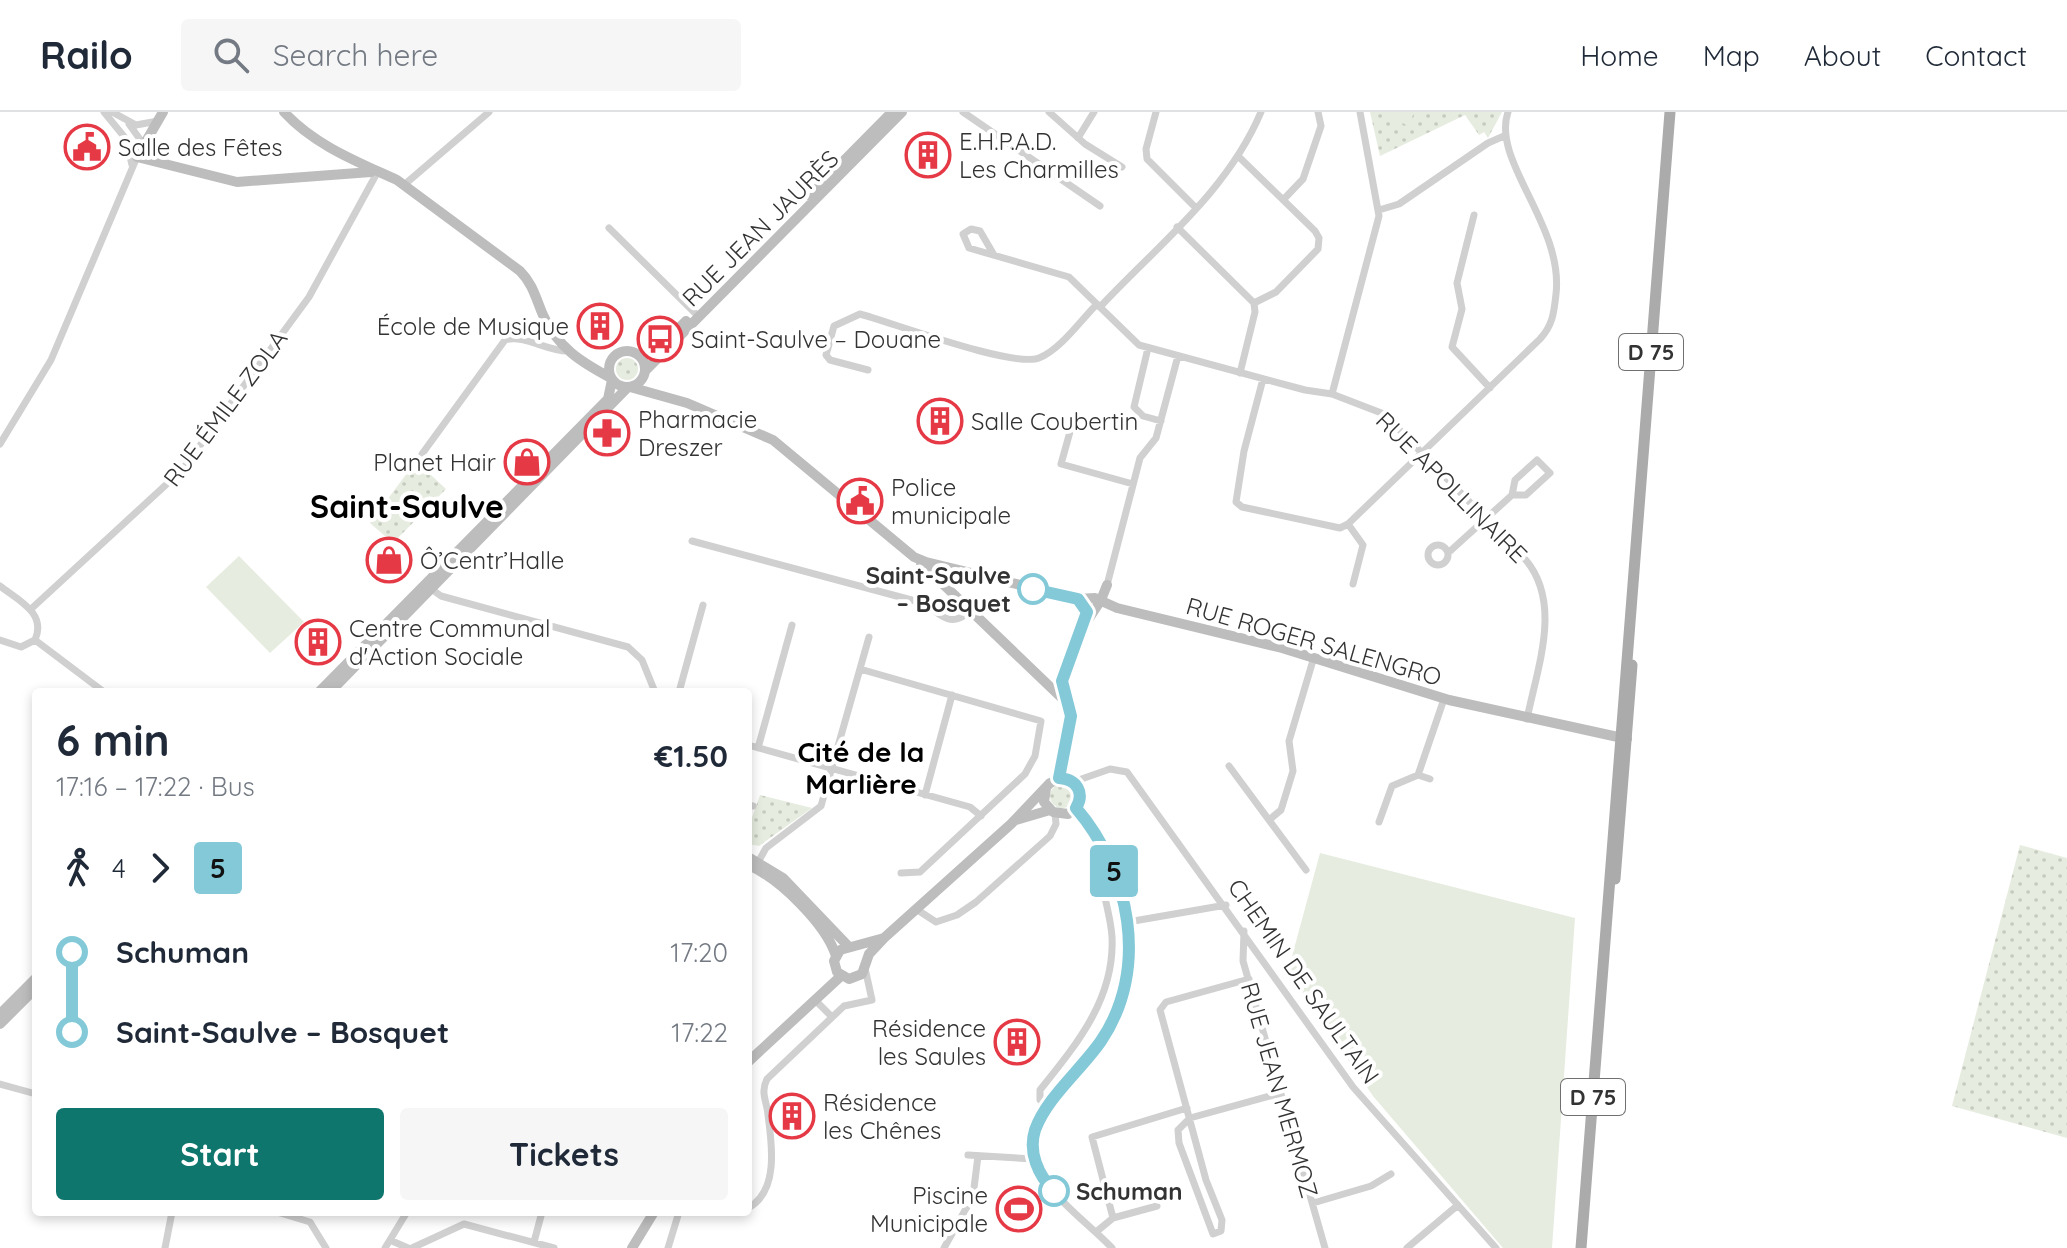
<!DOCTYPE html>
<html lang="en">
<head>
<meta charset="utf-8">
<style>
	body { margin:0; font-family:Quicksand,sans-serif; background:#f6f6f7; color:#1f2937; height:100vh; display:flex; flex-direction:column; font-size:30px; white-space:nowrap }
	* { box-sizing:border-box; margin:0 }
	p { font-size:26px; color:#747a83 }
	.icon { flex:none; width:44px; height:44px; fill:none; stroke:currentColor; stroke-width:2; stroke-linecap:round; stroke-linejoin:round }
	.map { position:relative; flex:1; overflow:hidden }
	.side { position:absolute; left:32px; top:576px; width:720px; height:528px; display:flex; flex-direction:column; background:#fff; border-radius:8px; box-shadow:0 4px 12px #0003 }
	.side>* { flex:none }
	.badge { padding:0 16px; border-radius:6px; font-size:28px; line-height:52px }
	.map>.badge { position:absolute; translate:-50% -50%; box-shadow:0 0 0 4px #fff }
	.legs { display:flex; align-items:center; gap:12px; height:88px; padding:0 24px; font-size:26px }
	.legs p { margin-inline-start:auto }
	.overview { display:flex; align-items:center; justify-content:space-between; height:136px; padding:0 24px }
	h1 { font-size:44px; font-weight:800; line-height:60px }
	.action { display:flex; gap:16px; margin-top:auto; padding:16px 24px }
	.action a { flex:1; height:92px; border-radius:8px; background:#0f766e; color:#fff; font-size:32px; font-weight:800; line-height:92px; text-align:center }
	.action a+a { background:#f6f6f7; color:#1f2937 }
	ul { padding:0 24px; list-style:none }
	li { display:flex; align-items:center; gap:28px; height:80px; font-size:30px }
	li i { display:grid; place-items:center; width:12px; height:100%; margin:0 10px; background:currentColor }
	li i::after { content:''; width:20px; height:20px; margin:-10px; border:6px solid; border-radius:50%; background:#fff }
	li p { margin-inline-start:auto }
	li:first-child i { background:linear-gradient(#0000 50%,currentColor 0) }
	li:last-child i { background:linear-gradient(currentColor 50%,#0000 0) }
	header { display:flex; align-items:center; gap:48px; box-sizing:border-box; height:112px; padding:0 40px; background:#fff; border-bottom:2px solid #e0e1e3 }
	header strong { font-size:38px }
	nav { display:flex; gap:44px; margin-inline-start:auto; font-size:28px }
	.search { width:560px; height:72px; background:#f6f6f7; display:flex; align-items:center; gap:20px; box-sizing:border-box; padding:0 28px; border-radius:8px; color:#747a83; font-size:30px }
	.map>svg:first-child { display:block }
</style>
</head>
<body>
<header>
<strong>Railo</strong>
<div class="search"><svg class="icon" aria-label="search" viewBox="0 0 24 24"><circle cx="10" cy="10" r="6"/><path d="M15 15l6 6"/></svg>Search here</div>
<nav><a>Home</a><a>Map</a><a>About</a><a>Contact</a></nav>
</header>
<div class="map">
<svg width="2067" height="1136" viewBox="0 0 2067 1136">
	<defs>
		<pattern id="grass-dots" width="8" height="8" patternUnits="userSpaceOnUse" patternTransform="scale(2)"><rect width="8" height="8" fill="#e6ecdf"/><path d="M2 2h.1M6 6h.1" fill="none" stroke="#c6cbc0" stroke-width="1.8" stroke-linecap="round"/></pattern>
	</defs>
	<rect width="100%" height="100%" fill="#fff"/>
	<!-- grass -->
	<path fill="url(#grass-dots)" d="M1370,0H1502L1488,26L1484,20L1479,23L1465,3L1380,44Z
		M616 257a11 11 0 1 1 22 0a11 11 0 1 1-22 0Z
		M416,349L446,377L393,431L370,411Z
		M1050 684a12 12 0 1 1 24 0a12 12 0 1 1-24 0Z
		M760,683L812,696L759,734L748,732V717Z
		M2020,733L2067,746V1026L1952,994Z"/>
	<!-- garden -->
	<path fill="#e6ecdf" d="M1377,0H1414L1409,14Z
		M239,444L304,510L270,541L206,475Z
		M1320,741L1575,806L1552,1136H1503L1373,984L1288,859Z"/>
	<g fill="none" stroke-linecap="round" stroke-linejoin="round">
		<!-- street -->
		<path stroke="#d0d0d0" stroke-width="7" d="M104,0L126,27L132,53
			M112,0L136,13L158,9
			M963,0L1100,94
			M1049,0L1085,32L1122,55
			M1156,0L1146,37L1147,47L1196,96
			M129,12L144,33
			M1078,26L1094,0
			M1239,45L1315,119L1319,126L1318,137L1276,180L1254,191
			M404,73L489,0
			M1283,88L1303,67L1321,14L1318,0
			M1379,98L1399,92L1488,31L1504,24
			M1474,103L1457,171L1462,197L1452,235L1490,276
			M1177,115L1254,191L1255,200L1240,261
			M609,116L699,205
			M994,143L980,119L971,117L963,122L969,136L1069,165L1139,233L1305,278L1332,282L1384,302L1525,447C1563,491 1537,556 1527,607
			M1100,195C1157,134 1228,79 1261,0
			M1148,236L1134,295L1143,304L1161,309
			M868,258L830,248L826,243L834,214L860,202C893,211 1013,256 1039,246C1060,238 1081,208 1097,192
			M1263,267L1244,339L1236,390L1242,395L1340,416L1348,412L1540,227C1553,213 1554,200 1556,182C1564,113 1491,49 1508,0
			M1332,282L1379,104L1360,0
			M1073,309L1061,352L1133,372
			M0,332L51,248L137,45
			M422,342L505,228C523,222 547,239 567,239
			M1348,412L1363,433L1353,472
			M692,429L919,490C941,499 946,518 970,500
			M1428 443a10 10 0 1 1 20 0a10 10 0 1 1-20 0Z
			M1448,441L1512,383L1515,368L1537,348L1550,361L1526,383H1512
			M1107,473L1140,346L1156,326L1178,244
			M0,474C18,488 47,501 35,528L21,535L0,528
			M430,476L441,484L628,535L642,548L655,580
			M31,497L182,358L309,185L377,61
			M35,528L104,580
			M860,557L1041,609L1035,644L1025,662L920,760L901,761
			M679,580L703,493
			M748,633L970,695L981,704
			M758,636L792,513
			M1229,654L1306,758
			M1430,667L1418,663L1444,587
			M1073,670L1110,657L1127,660L1353,975L1496,1136
			M925,683L952,583
			M748,693L753,694
			M1076,696C1129,759 1147,847 1106,921C1089,952 1062,976 1042,1005C1011,1061 1078,1100 1112,1136
			M1269,708L1281,698L1293,659L1289,629L1314,545
			M1379,710L1392,674L1418,663
			M756,754L766,736L821,694L869,525
			M916,797L936,810L957,803L976,790L1050,724L1056,712L1055,701
			M1128,810L1226,793
			M1244,819L1243,849L1325,1136
			M1249,867L1166,890L1160,898L1206,1068L1222,1108L1221,1119L1213,1122L1179,1031L1178,1018L1190,1006L1281,981
			M815,888L831,904
			M0,972L36,982
			M1049,995L1040,988V978C1076,933 1115,887 1112,825C1111,807 1105,789 1102,771L1115,760
			M968,1043L1034,1047
			M1313,1091L1371,1074L1391,1062
			M748,1096C779,1080 772,1032 768,1003C767,989 760,981 767,967L844,894L872,888L865,856
			M277,1100L310,1110L326,1136
			M1113,1106L1157,1094
			M1096,1120L1113,1106L1092,1025L1187,996
			M392,1129L408,1136
			M534,1130L542,1100
			M165,1136L172,1100
			M385,1136L407,1100
			M412,1136L464,1112L554,1136
			M668,1136L679,1100
			M944,1136L973,1084L978,1044
			M1407,1136L1458,1093"/>
		<!-- secondary -->
		<path stroke="#bdbdbd" stroke-width="10" d="M163,0L137,45L237,70L371,60
			M284,0C314,33 358,50 397,68L520,159C533,172 536,187 543,203C558,236 581,250 611,266
			M809,84L892,0
			M609 257a18 18 0 1 1 36 0a18 18 0 1 1-36 0Z
			M639,243L655,240L686,209
			M645,259L902,0
			M630,275L687,291L773,328L914,445L926,450L1078,487L1095,486L1117,496L1282,536L1449,588L1627,627
			M921,451L1067,591
			M319,580L608,287L612,268
			M330,580L628,275
			M1059,666L1071,604L1062,569L1074,529L1101,488L1107,473
			M1016,708L1050,698
			M748,745L783,766L849,835
			M748,753C779,766 826,812 836,844
			M884,826L840,838L834,849L837,860L849,867L862,862L869,842L884,826L1011,712L1050,671L1062,666C1076,668 1083,679 1078,693L1068,702L1053,700L1044,690L1046,676
			M0,902L36,866
			M0,912L36,876
			M748,950L841,864
			M632,1136L654,1100"/>
		<!-- primary -->
		<path stroke="#ababab" stroke-width="11" d="M1615,767L1632,553
			M1581,1136L1670,0"/>
	</g>
	<g fill="none" stroke-linecap="round" stroke-linejoin="round">
		<!-- line-1 casing -->
		<g stroke="#fff" stroke-width="18">
			<path id="line-1" d="M1033,477L1078,487L1087,500L1062,569L1071,604L1059,666C1077,667 1085,681 1076,696C1130,759 1150,857 1101,929C1081,958 1047,985 1035,1018C1028,1040 1038,1063 1054,1079"/>
		</g>
		<!-- line-1 -->
		<use href="#line-1" stroke="#84c9d8" stroke-width="12"/>
	</g>
	<!-- icons -->
	<defs>
		<g id="civic-ring" transform="scale(2.3)"><circle r="9.5" fill="#fff" stroke="#e63946" stroke-width="1.5"/><path d="M-.6-6.5H3V-4.5H.6V-3L4-1V1h2V6H-6V1h2V-1L-.6-3ZM-1.2 2.5V6h2.4V2.5Z" fill="#e63946"/></g>
		<g id="building-ring" transform="scale(2.3)"><circle r="9.5" fill="#fff" stroke="#e63946" stroke-width="1.5"/><path d="M-4-6H4V6H1V3H-1V6H-4ZM-2.5-4.3h1.7v1.8h-1.7ZM.8-4.3h1.7v1.8H.8ZM-2.5-1h1.7V.8h-1.7ZM.8-1h1.7V.8H.8Z" fill="#e63946"/></g>
		<g id="bus-ring" transform="scale(2.3)"><circle r="9.5" fill="#fff" stroke="#e63946" stroke-width="1.5"/><path d="M-5-6H5V4H4V6H2V4H-2V6H-4V4H-5ZM-3.5-4V0h7V-4ZM-3.5 1.2v1.5H-2V1.2ZM2 1.2v1.5H3.5V1.2Z" fill="#e63946"/></g>
		<g id="pharmacy-ring" transform="scale(2.3)"><circle r="9.5" fill="#fff" stroke="#e63946" stroke-width="1.5"/><path d="M-2-6h4v4h4v4h-4v4h-4v-4h-4v-4h4Z" fill="#e63946"/></g>
		<g id="shop-ring" transform="scale(2.3)"><circle r="9.5" fill="#fff" stroke="#e63946" stroke-width="1.5"/><path d="M-5-2.5h2.3a2.7 3.5 0 0 1 5.4 0H5L5.5 6h-11ZM-1.5-2.5h3a1.5 2.3 0 0 0-3 0Z" fill="#e63946"/></g>
		<g id="stadium-ring" transform="scale(2.3)"><circle r="9.5" fill="#fff" stroke="#e63946" stroke-width="1.5"/><path d="M0-5a6.5 5 0 1 0 0 10a6.5 5 0 1 0 0-10ZM-3.5-1.8h7v3.6h-7Z" fill="#e63946"/></g>
	</defs>
	<g fill-rule="evenodd">
		<use href="#civic-ring" x="87" y="35"/>
		<use href="#building-ring" x="928" y="43"/>
		<use href="#building-ring" x="600" y="214"/>
		<use href="#bus-ring" x="660" y="227"/>
		<use href="#building-ring" x="940" y="309"/>
		<use href="#pharmacy-ring" x="607" y="321"/>
		<use href="#shop-ring" x="527" y="350"/>
		<use href="#civic-ring" x="860" y="389"/>
		<use href="#shop-ring" x="389" y="448"/>
		<use href="#building-ring" x="318" y="530"/>
		<use href="#building-ring" x="1017" y="930"/>
		<use href="#building-ring" x="792" y="1004"/>
		<use href="#stadium-ring" x="1019" y="1097"/>
	</g>
	<!-- markers -->
	<g fill="#fff" stroke="#84c9d8" stroke-width="4">
		<circle cx="1033" cy="477" r="14"/>
		<circle cx="1054" cy="1079" r="14"/>
	</g>
	<g text-anchor="middle" dominant-baseline="central" stroke-width="8" stroke-linejoin="round" paint-order="stroke">
		<!-- shield labels -->
		<g fill="#fff" stroke="#707070" stroke-width="2">
			<rect x="1619" y="222" width="64" height="36" rx="6"/>
			<rect x="1561" y="967" width="64" height="36" rx="6"/>
		</g>
		<g font-size="22" font-weight="bold" fill="#333">
			<text x="1651" y="240">D 75</text>
			<text x="1593" y="985">D 75</text>
		</g>
		<!-- poi labels -->
		<g font-size="24" fill="#333" stroke="#fff" text-anchor="start">
			<text x="959" y="29">E.H.P.A.D.<tspan x="959" dy="28">Les Charmilles</tspan></text>
			<text x="118" y="35">Salle des Fêtes</text>
			<text x="569" y="214" text-anchor="end">École de Musique</text>
			<text x="691" y="227">Saint-Saulve – Douane</text>
			<text x="638" y="307">Pharmacie<tspan x="638" dy="28">Dreszer</tspan></text>
			<text x="971" y="309">Salle Coubertin</text>
			<text x="496" y="350" text-anchor="end">Planet Hair</text>
			<text x="891" y="375">Police<tspan x="891" dy="28">municipale</tspan></text>
			<text x="420" y="448">Ô’Centr’Halle</text>
			<text x="349" y="516">Centre Communal<tspan x="349" dy="28">d'Action Sociale</tspan></text>
			<text x="986" y="916" text-anchor="end">Résidence<tspan x="986" dy="28">les Saules</tspan></text>
			<text x="823" y="990">Résidence<tspan x="823" dy="28">les Chênes</tspan></text>
			<text x="988" y="1083" text-anchor="end">Piscine<tspan x="988" dy="28">Municipale</tspan></text>
		</g>
		<!-- street labels -->
		<g font-size="24" fill="#333" stroke="#fff">
			<text transform="translate(760 116) rotate(-45)">RUE JEAN JAURÈS</text>
			<text transform="translate(225 296) rotate(-53)">RUE ÉMILE ZOLA</text>
			<text transform="translate(1452 375) rotate(45)">RUE APOLLINAIRE</text>
			<text transform="translate(1314 529) rotate(16)">RUE ROGER SALENGRO</text>
			<text transform="translate(1304 869) rotate(55)">CHEMIN DE SAULTAIN</text>
			<text transform="translate(1280 978) rotate(74)">RUE JEAN MERMOZ</text>
		</g>
		<!-- stop labels -->
		<g font-size="24" font-weight="bold" fill="#333" stroke="#fff" text-anchor="end">
			<text x="1011" y="463">Saint-Saulve<tspan x="1011" dy="28">– Bosquet</tspan></text>
			<text x="1076" y="1079" text-anchor="start">Schuman</text>
		</g>
		<!-- quarter labels -->
		<g font-size="28" font-weight="bold" fill="#000" stroke="#fff">
			<text x="861" y="639">Cité de la<tspan x="861" dy="32">Marlière</tspan></text>
		</g>
		<!-- district labels -->
		<g font-size="32" font-weight="bold" fill="#000" stroke="#fff">
			<text x="407" y="394">Saint-Saulve</text>
		</g>
	</g>
</svg>
<b class="badge" style="left:1114px;top:759px;background:#84c9d8;color:#111">5</b>
<section class="side">
<div class="overview"><div><h1>6 min</h1><p>17:16 – 17:22 · Bus</p></div><b>€1.50</b></div>
<div class="legs"><svg class="icon" aria-label="walk" viewBox="0 0 24 24"><circle cx="13" cy="4" r="2"/><path d="M13 8l-2 6 4 7M11 14l-3 7M7 12l3-4h3l4 4"/></svg>4<svg class="icon" aria-label="forward" viewBox="0 0 24 24"><path d="M9 5l7 7-7 7"/></svg><b class="badge" style="background:#84c9d8;color:#111">5</b></div>
<ul>
<li><i style="color:#84c9d8"></i><b>Schuman</b><p>17:20</p></li>
<li><i style="color:#84c9d8"></i><b>Saint-Saulve – Bosquet</b><p>17:22</p></li>
</ul>
<div class="action"><a>Start</a><a>Tickets</a></div>
</section>
</div>
</body>
</html>
